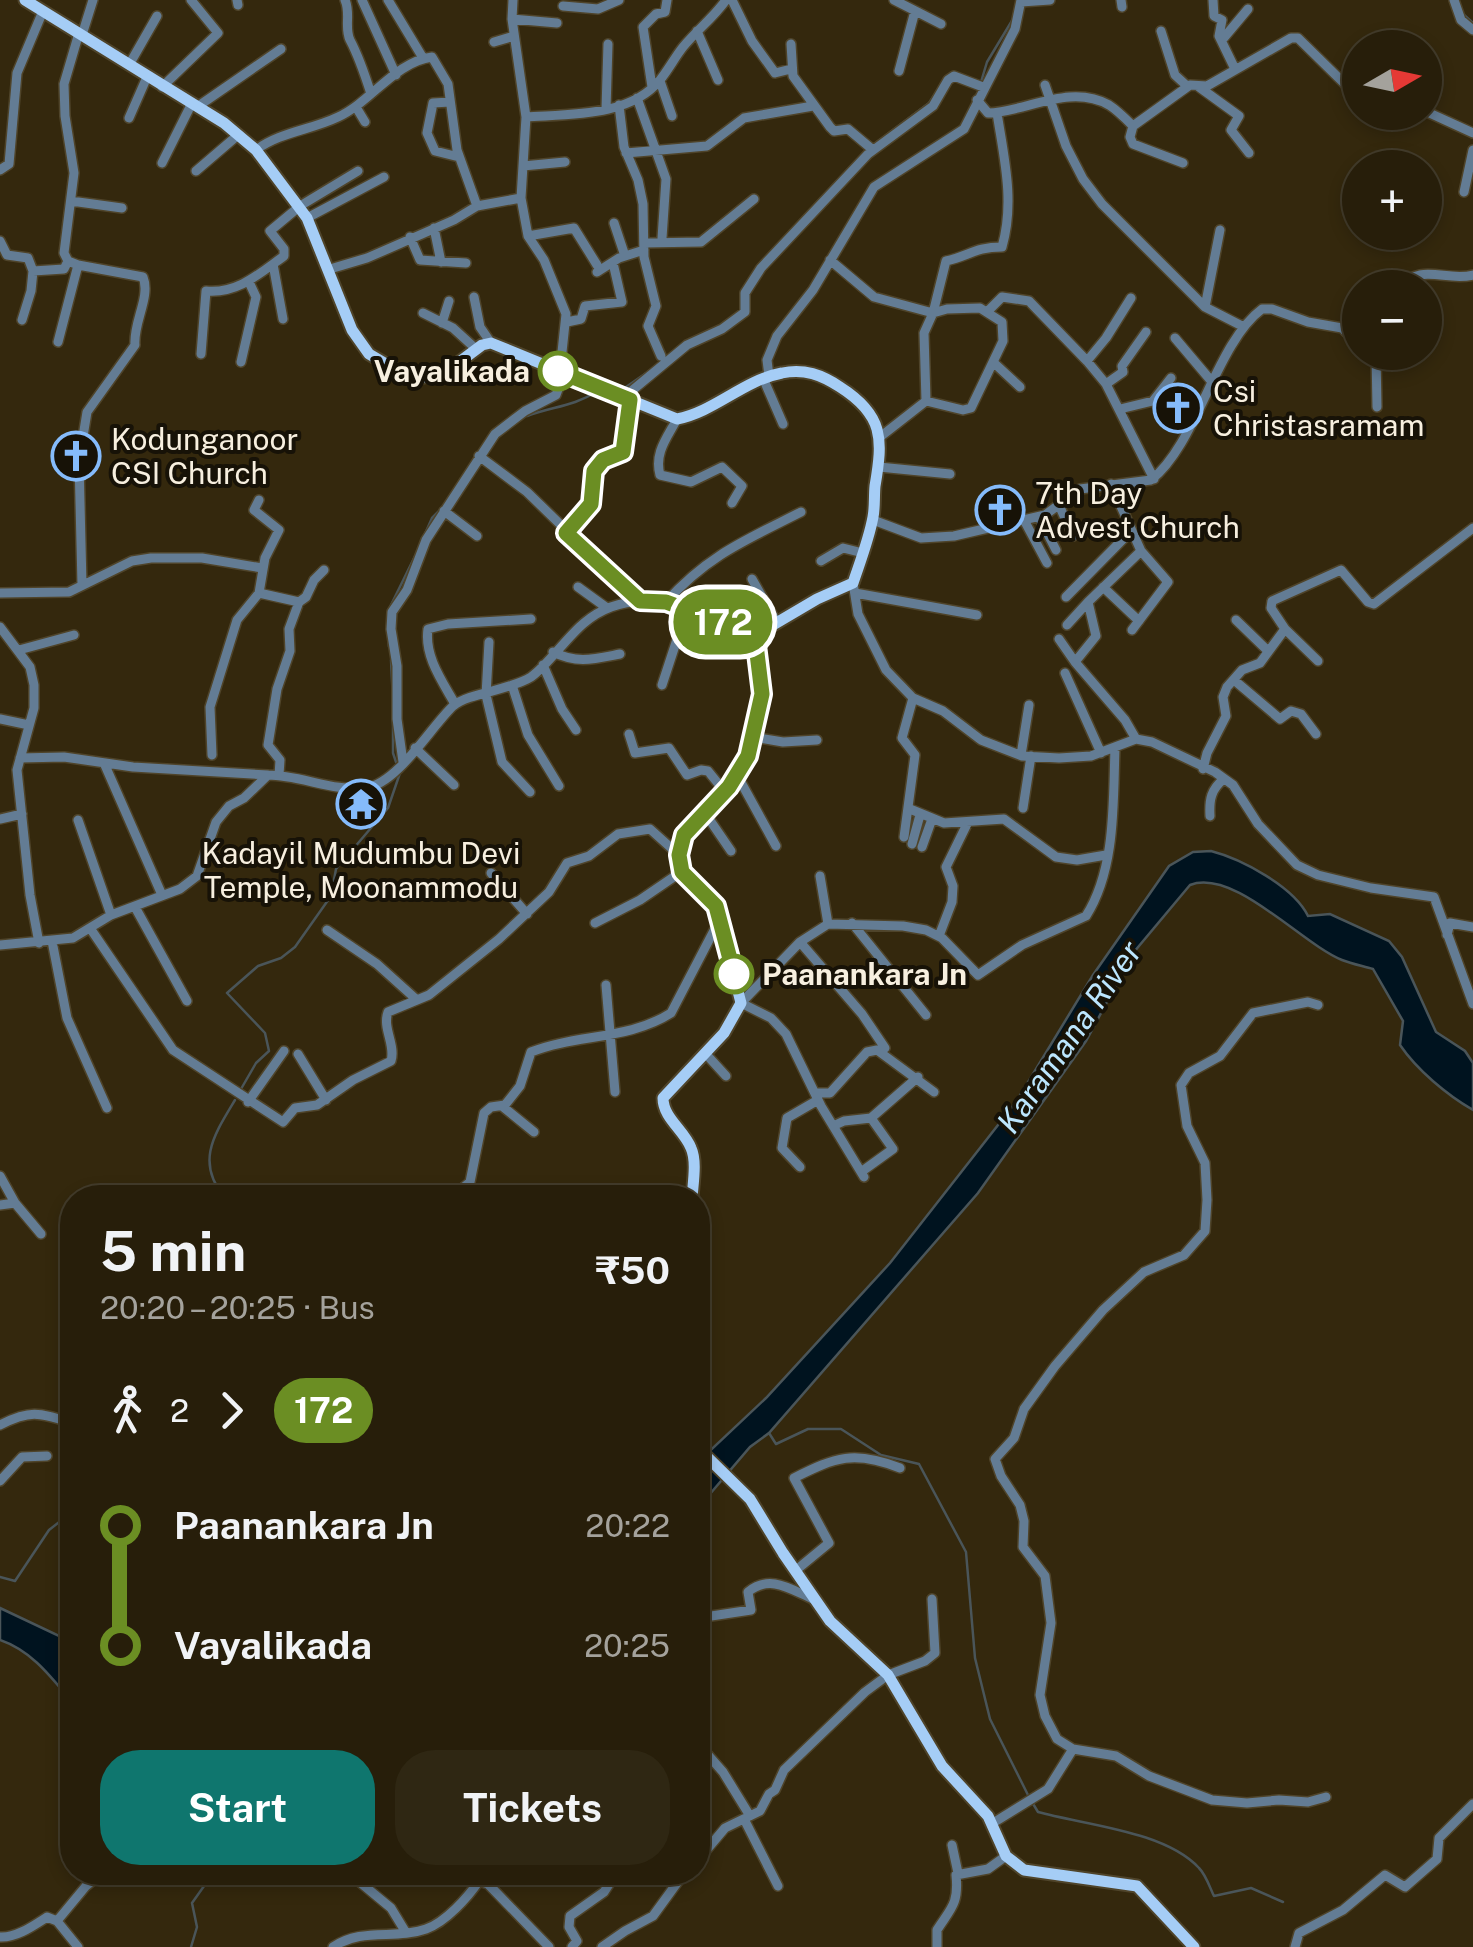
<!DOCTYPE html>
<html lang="en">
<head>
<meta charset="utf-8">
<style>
	body { margin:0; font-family:"Public Sans",sans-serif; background:#2f2713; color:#f1f3f6; height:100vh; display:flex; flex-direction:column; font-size:38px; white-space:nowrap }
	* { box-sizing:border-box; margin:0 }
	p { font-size:32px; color:#a4a29c }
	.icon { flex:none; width:55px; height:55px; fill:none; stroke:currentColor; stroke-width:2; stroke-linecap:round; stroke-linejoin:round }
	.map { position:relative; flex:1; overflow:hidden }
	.side { position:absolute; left:60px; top:1185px; width:650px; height:700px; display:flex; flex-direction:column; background:#271e0a; border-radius:40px; box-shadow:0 5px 15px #0003,0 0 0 2px #433c2b }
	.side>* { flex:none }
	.badge { padding:0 20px; border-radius:32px; font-size:35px; line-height:65px }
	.needle { width:65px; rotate:81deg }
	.fabs { position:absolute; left:1342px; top:30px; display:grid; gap:20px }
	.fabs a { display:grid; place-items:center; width:100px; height:100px; border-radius:50%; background:#271e0a; box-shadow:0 5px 15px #0003,0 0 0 2px #433c2b; font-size:50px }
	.map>.badge { position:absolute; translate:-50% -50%; box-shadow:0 0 0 5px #fff }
	.legs { display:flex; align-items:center; gap:15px; height:110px; padding:0 40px; font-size:32px }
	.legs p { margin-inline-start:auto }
	.head { display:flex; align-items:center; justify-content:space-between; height:170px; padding:0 40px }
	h1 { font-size:55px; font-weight:700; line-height:75px }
	.cta { display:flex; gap:20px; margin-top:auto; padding:20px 40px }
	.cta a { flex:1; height:115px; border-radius:40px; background:#0f766e; color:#fff; font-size:40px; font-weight:700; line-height:115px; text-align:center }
	.cta a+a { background:#2f2713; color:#f1f3f6 }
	ul { padding:0 40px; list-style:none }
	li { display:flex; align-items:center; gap:35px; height:120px; font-size:38px }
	li i { display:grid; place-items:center; width:15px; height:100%; margin:0 12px; background:currentColor }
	li i::after { content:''; width:25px; height:25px; margin:-12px; border:8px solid; border-radius:50%; background:#271e0a }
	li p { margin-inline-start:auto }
	li:first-child i { background:linear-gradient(#0000 50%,currentColor 0) }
	li:last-child i { background:linear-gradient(currentColor 50%,#0000 0) }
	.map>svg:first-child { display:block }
</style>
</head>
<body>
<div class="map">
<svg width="1473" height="1947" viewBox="0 0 1473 1947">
	<rect width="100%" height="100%" fill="#34280d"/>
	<!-- water -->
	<path fill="#00131f" stroke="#4a5559" stroke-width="2.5" d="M1211,851C1242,859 1294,887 1308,916L1330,914L1389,941L1402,957L1436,1032L1465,1051L1473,1063V1110C1447,1095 1417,1070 1400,1045L1403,1021L1373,969C1363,966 1352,964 1342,960C1302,944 1234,868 1190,885L1134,952L1086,1041L978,1193L769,1433L750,1447L698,1508L699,1461L766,1398L890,1263L1016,1102L1093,975L1169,866L1193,852Z
		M0,1608L72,1642V1702C51,1677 32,1651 0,1640Z"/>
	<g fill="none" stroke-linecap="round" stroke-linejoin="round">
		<!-- stream -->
		<path stroke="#4a5559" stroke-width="2.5" d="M1463,14L1473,23
			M954,72L973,79
			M981,82L987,62L1013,19
			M877,142L929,103L947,76
			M804,216L853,164
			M626,387L649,371
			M527,416C554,406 572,407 598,391
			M424,536L432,518L441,509
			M390,607L417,552
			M387,625L389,647
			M391,660L393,702
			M393,720V753L396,762
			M241,1089L256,1063L269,1051L265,1033L227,993L258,966L281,958L295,947L331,896L336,869L388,808L400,773
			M225,1198C195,1162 214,1135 235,1100
			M769,1433L776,1444L808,1429H841L881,1455L919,1464L966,1552L975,1658L990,1719L1028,1795
			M0,1577L15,1581L49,1530L72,1512
			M1032,1802L1038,1812C1085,1825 1165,1831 1199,1868C1206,1875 1210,1888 1214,1896L1251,1888L1283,1902
			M191,1947L197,1927L192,1903L214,1872"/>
		<!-- minor casing -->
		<g stroke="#4f442a" stroke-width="12">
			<path id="minor" d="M237,0L238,5
				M345,0C351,13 344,28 350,40C359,57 365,75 371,94
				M362,0L396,75
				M388,0L423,58
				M513,0L512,19L526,117
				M732,0L752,41L775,73L791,69
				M894,0L941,24
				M1121,0L1122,7
				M1213,0L1214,16L1222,20L1219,36L1235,69
				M1454,0L1461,20L1473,30
				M1021,2L1050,0
				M563,6L598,9L619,0
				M512,19L557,23
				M697,31L718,80
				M1161,31L1175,75L1187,86
				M79,33L64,84L65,116L74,173L64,253L68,261L78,265L143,277C151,297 133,322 135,345L87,412L79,461L82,585
				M82,35L93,0
				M1222,40L1248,9
				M494,42L514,36
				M791,44L793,76L830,127L834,131L848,129L873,150
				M129,65L157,16
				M899,71L915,11
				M660,81L672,116
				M1045,85L1066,146L1083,179L1102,204L1205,307L1244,327
				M162,87L218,33L191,0
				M652,87L643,27L656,14L665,12L667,0
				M1199,87L1239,116L1231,130L1249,153
				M637,98L666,179L662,238
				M977,100L988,113C1026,112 1070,83 1109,105C1117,110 1126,119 1133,126
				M450,102L433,103L427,133L435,151L459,157
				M619,105L624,147L638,180L643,204L644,257L656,306L648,326L661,356
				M197,107L281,49
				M356,107L365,122
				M606,109L608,44
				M1425,111L1473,133
				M129,118L147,77
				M256,150C280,132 311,130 338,117C371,102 395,62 432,57L448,84L457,150L477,206
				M626,153L707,146L744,118L813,106
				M162,163L192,103
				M1183,163L1133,144L1130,137L1133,126L1190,85L1207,86L1291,38H1298L1352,91L1360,89
				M523,166L565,162
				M0,170L9,164L17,73L43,11
				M196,171L238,135
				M1464,192L1473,150
				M521,198L528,236L544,260L566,314L560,371
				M71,201L122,208
				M307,218L384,177
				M614,223L625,256
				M434,228L441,262
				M528,236L574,228L597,265
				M410,237L420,260L466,263
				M0,241L7,255L28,258L33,271
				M644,243L701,242L754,199
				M830,260L874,297L933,313L947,309L980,308L1002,322L1003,341L971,408L963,410L926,401L880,437
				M273,264L283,319
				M330,269L367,258L454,220L477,206L521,198L526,117C569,114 630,117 660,80C669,69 675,57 683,47C697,30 713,18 726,0
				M597,272L619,258L644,250
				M1399,288C1420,262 1446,282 1473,275
				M474,297L480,327L491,343
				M1131,298L1106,338L1087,361L1106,384L1154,479
				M1205,307L1220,230
				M987,312L1002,297L1029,301L1087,361
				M423,313L453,328L476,349
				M22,320L31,291L33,271L64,269L68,261
				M567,322L581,319L585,306L622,302L613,263
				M442,323L449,301
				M1175,338L1213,383
				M58,342L78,265
				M1369,352H1386
				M201,354L206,291C238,294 260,273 284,256V249L270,231L300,206L358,171
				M1376,355L1377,407
				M241,362L256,297L249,282
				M993,362L1020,387
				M769,376L767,360L777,336L813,290L874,187L964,129L1015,29L1021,0
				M763,378L783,424
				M1106,384L1123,372L1122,366L1146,332
				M623,398L687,345L722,329L745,312V293L761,268L868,154L933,106L948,80L954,76L983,87
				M926,401L924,333L933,313L946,261C969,256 975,247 1002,247C1015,202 1004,158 997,113
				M1120,409L1153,401L1171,378
				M677,419C667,438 654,453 660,475L691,482L722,467L742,486L732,503
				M479,456L527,492L639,601
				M879,467L950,474
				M1111,484L1141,551L1168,582L1132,630
				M259,500L254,510L279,530L265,558L259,593L299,602
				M1059,505L1073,536
				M444,511L477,536
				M1039,517L1056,550
				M873,520L921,538L954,536L1045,515L1080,489L1151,480C1197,444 1216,343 1262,309H1272L1308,322L1342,328L1360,346
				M1024,520L1047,563
				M566,533L591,503L594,471L603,460L623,452L630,400
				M821,561L843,548L863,553
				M752,579L777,623
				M853,583L858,614L886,670L913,698L943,711L981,740L1022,756L1059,758L1091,756L1136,739L1152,742L1215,772L1233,785L1258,824L1297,865L1318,875L1371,888L1434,897L1473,1004
				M578,587L607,608
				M1103,587L1139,621
				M0,593L69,592L132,561L151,558H202L262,568
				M855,593L977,615
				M1066,597L1131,531
				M666,602C708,555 746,540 801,512
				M1236,620L1268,651
				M1067,625L1088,602
				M0,627L30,667L34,685V708L17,770L30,895L39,943
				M1285,629L1271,608L1272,601L1341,570L1368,602L1374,604L1473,528
				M1059,639L1075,662
				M489,642L486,695L502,762L530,792
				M19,650L74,635
				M553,652C577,664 594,659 620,654
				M543,665L562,709L576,730
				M1065,673L1101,753
				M1234,680L1280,719L1291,711L1301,714L1316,734
				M512,685L528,735L559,786
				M662,685L687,609
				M455,704C442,681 424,656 428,629L448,624L531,619
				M0,719L29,725
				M629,734L635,753L669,748L687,775L701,770L708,771L725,792
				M753,737L783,742L817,740
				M1136,739L1125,720L1075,662L1096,636L1088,602L1141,551
				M415,748L454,785
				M212,755L210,707L237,620L259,593
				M1021,755L1029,705
				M20,758L64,757L133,767L268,775
				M403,762L397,719V666L391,629L392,612L407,590L426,540L495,434L525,411L556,395L564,373
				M104,763L162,895
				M1203,769L1207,753L1226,716L1223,697L1227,687L1242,670L1260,663L1285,629L1318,661
				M279,775L280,760L268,745L277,689L290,651L289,629L299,602L306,597L314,580L324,570
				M737,775L776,846
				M1023,808L1031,756
				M910,809L944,823L1004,819L1056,857L1077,860L1106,855
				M705,813L731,851
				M1210,816C1209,800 1211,789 1224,779
				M0,819L22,814
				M78,820L111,915
				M904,837L915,755L902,738L913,698
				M912,844L920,815
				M922,847L932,819
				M491,873L527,914
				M820,876L828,924
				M135,907L187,1001
				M595,923L640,900L681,872
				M852,923L926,1015
				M90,928L173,1050L283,1122L295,1108L317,1105L353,1080L391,1061C396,1045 382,1028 388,1012L429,995L499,939L549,892L567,863L589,856L618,834L650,829L679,855
				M327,930L377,964L417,1000
				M1447,935L1450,923L1473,927
				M939,936L952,902L953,886L946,867L968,822
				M52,941L67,1018L107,1108
				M800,942L862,1014L885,1048
				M0,945L73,938L111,915L180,889L197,876L216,822L229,806L244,798L268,775C300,775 334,792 366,788C398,783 430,728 453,706C468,693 511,690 531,677C547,666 567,637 584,623C636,579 694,613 748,632H761
				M606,985L615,1092
				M1318,1005L1308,1002L1253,1013L1220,1056L1189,1073L1181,1085L1187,1126L1205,1163L1207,1200L1205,1231L1184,1255L1144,1272L1103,1310L1055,1366L1024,1409L1014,1438L995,1459L1001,1476L1020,1505L1024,1521L1023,1547L1045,1576L1051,1623L1040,1695L1045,1716L1057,1739L1073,1749L1116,1756L1149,1776L1212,1800L1247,1803L1279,1800L1308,1802L1326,1797
				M705,1053L726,1076
				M298,1054L326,1100
				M815,1093H830L867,1052L877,1050L934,1092
				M248,1102L284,1051
				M502,1106L534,1132
				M833,1126L844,1121L871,1118L918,1077
				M800,1167L782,1148L787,1118L818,1100
				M861,1172L893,1149L871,1118
				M0,1176L15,1203L41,1234
				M864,1177L821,1106L786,1034L771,1018L741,1003L800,942L828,924L903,926L926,930L942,938L978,975L1022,945L1086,916C1116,869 1113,802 1115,748
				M451,1198L470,1182L484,1113L491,1107L505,1105L520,1086L531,1052C576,1034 629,1040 671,1013L720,919
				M0,1205L15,1203
				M0,1425C31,1409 40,1413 72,1423
				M0,1481L22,1457L47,1456
				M795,1571L829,1543L794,1478C836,1457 854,1450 900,1468
				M698,1618L751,1610L748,1592C770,1574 790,1589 813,1599
				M698,1662L705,1692L698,1721
				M698,1725L701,1747L723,1772L750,1816
				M744,1819L778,1886
				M993,1823L1048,1789L1073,1749
				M952,1845L958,1873
				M698,1860L725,1828L760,1811L769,1794L775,1790L784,1770L865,1692L888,1675L925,1661L935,1653L932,1599
				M357,1872L356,1879L391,1908L405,1931
				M57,1921L86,1886L103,1872
				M0,1937C16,1938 33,1926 47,1917L57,1921L78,1947
				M333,1947C362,1927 395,1940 426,1929C446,1922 468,1897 479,1881L488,1884L549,1947
				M572,1947L577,1941L569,1927L570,1916L604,1892L617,1872
				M602,1947L625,1931L653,1916L685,1872
				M937,1947V1930C951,1908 959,1904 956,1875L988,1869L1006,1856
				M1295,1947L1299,1933L1343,1910L1385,1875L1405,1887L1437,1859L1439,1838L1473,1804"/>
		</g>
		<!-- major casing -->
		<g stroke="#4f442a" stroke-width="15">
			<path id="major" d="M25,0L224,123L256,150L307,218L352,330L369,354L408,377H424L446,372L482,345L491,343L677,419C714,412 744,380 782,373C804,368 822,375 840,387C884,415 883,439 875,486C874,496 875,507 873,517C869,539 860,562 853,583L817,599L761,632L756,645L762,694L748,757L729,787L684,835L679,867L686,878L716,906L741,1003L724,1033L663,1098C663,1118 684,1130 691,1148C697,1161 693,1183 692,1198
				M698,1448L750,1499L783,1553L830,1621L888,1675L942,1766L988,1816L1006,1856L1024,1870L1137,1886L1194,1947"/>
		</g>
		<!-- minor -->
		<use href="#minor" stroke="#637c94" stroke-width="9"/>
		<!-- major -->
		<use href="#major" stroke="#a5cdf6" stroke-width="11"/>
	</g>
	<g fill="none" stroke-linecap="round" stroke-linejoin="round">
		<!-- line-1 casing -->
		<g stroke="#fff" stroke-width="22">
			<path id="line-1" d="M558,371L630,400L623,452L603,460L594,471L591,504L566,533L640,601L666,602L748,632H760L756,645L762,694L748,756L729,787L684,835L679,855L682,872L716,906L734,974"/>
		</g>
		<!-- line-1 -->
		<use href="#line-1" stroke="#6b8e23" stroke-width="15"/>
	</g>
	<!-- icons -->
	<defs>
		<g id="church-ring" transform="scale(2.5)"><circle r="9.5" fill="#171207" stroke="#85bbfb" stroke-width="1.5"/><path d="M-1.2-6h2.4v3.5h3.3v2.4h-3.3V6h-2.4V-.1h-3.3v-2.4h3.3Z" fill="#85bbfb"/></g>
		<g id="temple-ring" transform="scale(2.5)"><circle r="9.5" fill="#171207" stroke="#85bbfb" stroke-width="1.5"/><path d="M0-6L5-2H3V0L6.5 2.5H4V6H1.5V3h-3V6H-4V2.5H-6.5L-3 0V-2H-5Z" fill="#85bbfb"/></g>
	</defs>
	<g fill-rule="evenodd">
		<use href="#church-ring" x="1178" y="408"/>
		<use href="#church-ring" x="76" y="456"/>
		<use href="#church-ring" x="1000" y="510"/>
		<use href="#temple-ring" x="361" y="804"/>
	</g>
	<!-- markers -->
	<g fill="#fff" stroke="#6b8e23" stroke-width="5">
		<circle cx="558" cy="371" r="18"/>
		<circle cx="734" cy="974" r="18"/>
	</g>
	<g text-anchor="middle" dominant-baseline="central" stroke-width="8" stroke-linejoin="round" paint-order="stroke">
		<!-- stop labels -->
		<g font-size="30" font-weight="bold" fill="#f7efdf" stroke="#171207" text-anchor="end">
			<text x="530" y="371">Vayalikada</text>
			<text x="762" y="974" text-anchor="start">Paanankara Jn</text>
		</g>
		<!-- poi labels -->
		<g font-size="30" fill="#f7efdf" stroke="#171207" text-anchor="start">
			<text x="1213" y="391">Csi<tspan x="1213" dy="34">Christasramam</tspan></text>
			<text x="111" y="439">Kodunganoor<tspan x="111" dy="34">CSI Church</tspan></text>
			<text x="1035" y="493">7th Day<tspan x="1035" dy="34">Advest Church</tspan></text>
			<text x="361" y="853" text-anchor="middle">Kadayil Mudumbu Devi<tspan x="361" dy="34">Temple, Moonammodu</tspan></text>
		</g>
		<!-- water labels -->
		<g font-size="32" font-style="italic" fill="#bce6fe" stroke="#171207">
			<text transform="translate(1069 1037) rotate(-55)">Karamana River</text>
		</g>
	</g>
</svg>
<div class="fabs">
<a><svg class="needle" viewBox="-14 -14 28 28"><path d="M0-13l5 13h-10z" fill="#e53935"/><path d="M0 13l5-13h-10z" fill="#a4a29c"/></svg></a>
<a>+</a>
<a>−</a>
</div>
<b class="badge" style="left:723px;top:622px;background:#6b8e23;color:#fff">172</b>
<section class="side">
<div class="head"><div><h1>5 min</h1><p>20:20 – 20:25 · Bus</p></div><b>₹50</b></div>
<div class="legs"><svg class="icon" aria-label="walk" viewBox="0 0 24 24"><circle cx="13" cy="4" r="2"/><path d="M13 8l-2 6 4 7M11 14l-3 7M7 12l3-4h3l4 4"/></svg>2<svg class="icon" aria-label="forward" viewBox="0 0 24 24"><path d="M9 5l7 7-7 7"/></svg><b class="badge" style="background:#6b8e23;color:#fff">172</b></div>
<ul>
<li><i style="color:#6b8e23"></i><b>Paanankara Jn</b><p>20:22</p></li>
<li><i style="color:#6b8e23"></i><b>Vayalikada</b><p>20:25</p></li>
</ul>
<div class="cta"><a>Start</a><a>Tickets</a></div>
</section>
</div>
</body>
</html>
